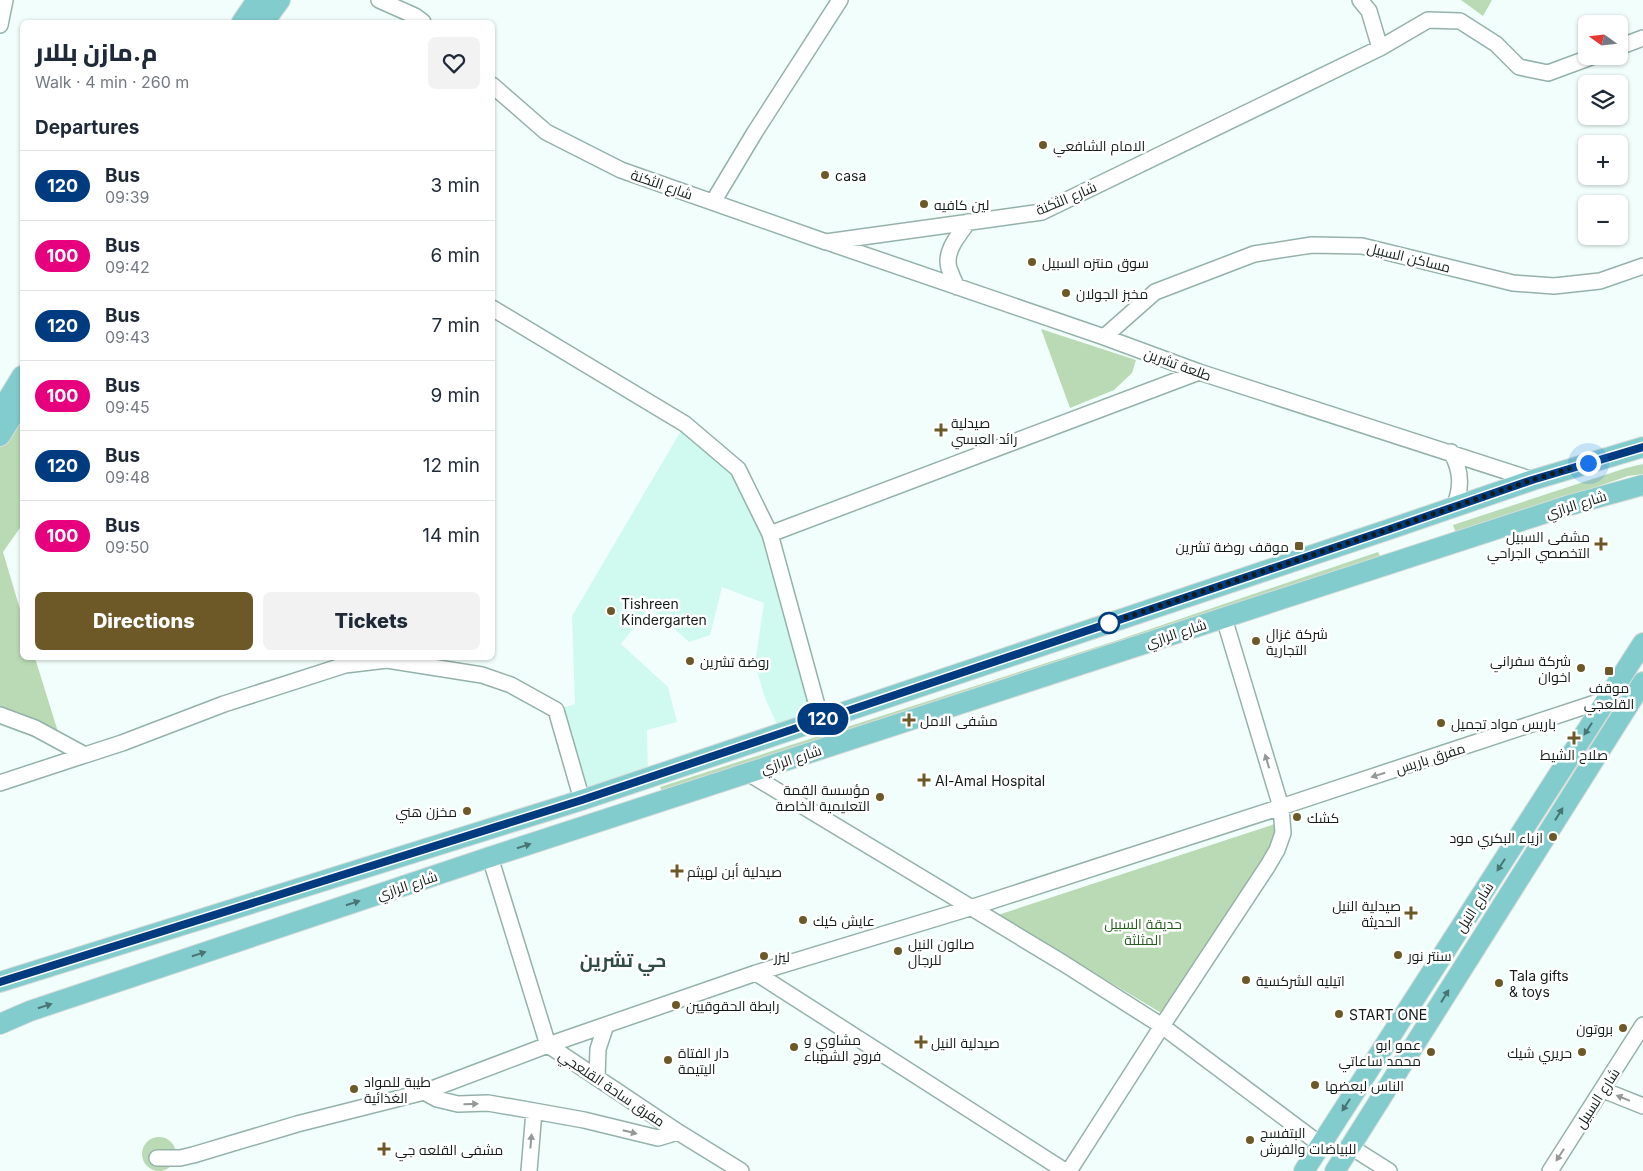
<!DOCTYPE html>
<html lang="en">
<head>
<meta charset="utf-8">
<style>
	body { margin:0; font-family:Inter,Cairo,sans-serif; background:#f2f2f3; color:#1f2937; height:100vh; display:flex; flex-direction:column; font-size:19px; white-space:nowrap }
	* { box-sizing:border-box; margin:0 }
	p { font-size:16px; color:#747a83 }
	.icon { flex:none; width:28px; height:28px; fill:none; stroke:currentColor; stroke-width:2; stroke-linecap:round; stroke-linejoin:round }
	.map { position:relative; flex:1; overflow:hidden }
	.details { position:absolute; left:20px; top:20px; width:475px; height:640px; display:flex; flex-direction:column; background:#fff; border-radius:8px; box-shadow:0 1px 4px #0004 }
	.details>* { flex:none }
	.badge { padding:0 10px; border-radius:16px; font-size:18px; line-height:32px }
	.needle { width:32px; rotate:285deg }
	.buttons { position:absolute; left:1578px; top:15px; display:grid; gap:10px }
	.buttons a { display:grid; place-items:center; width:50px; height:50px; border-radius:8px; background:#fff; box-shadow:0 1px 4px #0004; font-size:25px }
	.you { position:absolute; width:25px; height:25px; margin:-12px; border:4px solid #fff; border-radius:50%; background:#1a73e8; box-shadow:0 0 0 8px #1a73e833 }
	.map>.badge { position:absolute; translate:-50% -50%; box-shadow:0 0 0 2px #fff }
	h2 { padding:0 15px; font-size:19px; line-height:45px }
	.round { display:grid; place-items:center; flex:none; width:52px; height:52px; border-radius:8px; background:#f2f2f3 }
	.headline { display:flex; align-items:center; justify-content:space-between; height:85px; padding:0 15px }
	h1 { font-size:24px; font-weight:800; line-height:38px }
	.cta { display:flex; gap:10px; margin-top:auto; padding:10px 15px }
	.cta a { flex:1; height:58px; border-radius:8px; background:#6d5827; color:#fff; font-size:20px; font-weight:800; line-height:58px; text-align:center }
	.cta a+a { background:#f2f2f3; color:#1f2937 }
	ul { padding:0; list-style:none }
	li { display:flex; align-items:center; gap:15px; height:70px; padding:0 15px; border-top:1px solid #e0e1e3 }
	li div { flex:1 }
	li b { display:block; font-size:19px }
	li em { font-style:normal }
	li .badge { min-width:55px; font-weight:700; text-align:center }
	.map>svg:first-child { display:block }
</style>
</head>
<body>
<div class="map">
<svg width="1643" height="1171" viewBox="0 0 1643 1171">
	<rect width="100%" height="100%" fill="#f2fefb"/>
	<!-- built -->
	<path fill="#d0f9ef" d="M685,424L738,469L770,534L821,720L781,733L765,698L755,664L764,603L722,587L710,635L689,642L650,607L621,644L668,687L677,722L647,730L648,777L582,800L556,710L575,704L572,616Z"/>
	<!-- green -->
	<path fill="#b9dab4" d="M1461,0H1492L1483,16Z
		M1041,329L1136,360L1132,373L1114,390L1070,408Z
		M22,401V525L3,552L22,616V658H35L63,748L0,725V436Z
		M1643,464V474L1628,476L1457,535L1453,525L1626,468Z
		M1378,552L1381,558L664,795L660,787L1112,642Z
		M1290,819L1163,1014L998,915Z
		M142 1154a17 17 0 1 1 34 0a17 17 0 1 1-34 0Z"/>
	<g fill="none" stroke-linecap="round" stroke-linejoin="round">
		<!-- minor casing -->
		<g stroke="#94b2aa" stroke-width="18">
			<path id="minor" d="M379,0L415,16L423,22
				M1360,0L1369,11L1380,48
				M0,25L5,0
				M1619,47L1643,38
				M492,85L546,132L621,170L826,242L1042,212L1380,48L1428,20L1460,21L1496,44L1519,67L1548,73L1594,56
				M713,202L755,132L840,0
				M830,243L1104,337L1199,372L1533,480
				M957,287C954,281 951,274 949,268C944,251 959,235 968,222
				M492,308L685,424L738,469L770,534L821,720
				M1104,337L1155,292L1254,254L1312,245L1362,246L1513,283L1554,286L1600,281L1643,266
				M1451,452C1462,471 1462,488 1454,507
				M770,534L1199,372
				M0,715L35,728L85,755L122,743L224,704L345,665L387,660L482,675L511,685L556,710L582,800
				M748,773L1063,963L1162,1026L1321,1145
				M0,783L85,755
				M490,857L548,1045L678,1132L741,1171
				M756,973L1065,1171
				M597,1078L598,1049L606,1025
				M1603,1090L1643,1106
				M424,1092L437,1099L458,1104L488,1103L534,1111L584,1120L658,1138L678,1132
				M1351,1147L1389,1171
				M157,1158H180L193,1155L297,1124L424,1092L548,1045L756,973L970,908L1281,807L1607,699
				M529,1171L534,1111
				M1069,1171L1162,1026L1267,867L1277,850L1283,833L1281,807L1224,618
				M1550,1171L1643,1025"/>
		</g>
		<!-- major casing -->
		<g stroke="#d9dbda" stroke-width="22">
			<path id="major" d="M242,22L257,0
				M264,22L280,0
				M0,412L22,376
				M0,436L22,401
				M0,982L582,800L1390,529L1533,480L1643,447
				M0,1024L30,1011L490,857L1567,506L1643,485
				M1304,1171L1643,643
				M1335,1171L1643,682"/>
		</g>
		<!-- minor -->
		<use href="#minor" stroke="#fff" stroke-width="15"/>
		<!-- major -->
		<use href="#major" stroke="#82cccd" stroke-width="20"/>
	</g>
	<!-- one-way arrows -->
	<defs><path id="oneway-solid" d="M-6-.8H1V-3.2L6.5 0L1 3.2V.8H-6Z" transform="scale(1.25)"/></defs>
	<g fill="#4a7474">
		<use href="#oneway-solid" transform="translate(1588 729) rotate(123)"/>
		<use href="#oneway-solid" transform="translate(1559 814) rotate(-58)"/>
		<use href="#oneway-solid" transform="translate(524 846) rotate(-18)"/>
		<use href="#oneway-solid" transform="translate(1501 865) rotate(123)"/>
		<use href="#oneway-solid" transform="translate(353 903) rotate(-18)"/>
		<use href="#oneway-solid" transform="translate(199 954) rotate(-18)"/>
		<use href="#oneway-solid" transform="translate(1445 996) rotate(-58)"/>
		<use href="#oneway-solid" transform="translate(45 1006) rotate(-18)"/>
		<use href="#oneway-solid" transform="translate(1346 1105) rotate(123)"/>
	</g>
	<g fill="#949998">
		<use href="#oneway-solid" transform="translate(1267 761) rotate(-107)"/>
		<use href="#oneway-solid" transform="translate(1378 775) rotate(162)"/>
		<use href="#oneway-solid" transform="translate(1623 1098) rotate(-158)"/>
		<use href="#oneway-solid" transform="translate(471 1104) rotate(-1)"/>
		<use href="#oneway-solid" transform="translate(630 1132) rotate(14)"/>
		<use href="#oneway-solid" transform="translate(531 1141) rotate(-85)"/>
		<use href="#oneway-solid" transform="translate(1560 1155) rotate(123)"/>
	</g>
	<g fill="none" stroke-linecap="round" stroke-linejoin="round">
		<!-- line casing -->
		<g stroke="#fff" stroke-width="11">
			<path id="line" d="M0,982L582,800L1390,529L1532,480L1643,447"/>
		</g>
		<!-- line -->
		<use href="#line" stroke="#003b80" stroke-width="8"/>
		<!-- walk -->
		<path stroke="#121d1a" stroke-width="5" stroke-dasharray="0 9" d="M1109,623L1390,529L1532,480L1588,463"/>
	</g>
	<!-- markers -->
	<g fill="#6d5827" stroke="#fff" stroke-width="2">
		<circle cx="1043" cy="145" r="5"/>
		<circle cx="825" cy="175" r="5"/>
		<circle cx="924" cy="204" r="5"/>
		<circle cx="1032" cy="262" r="5"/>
		<circle cx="1066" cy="293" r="5"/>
		<path d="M938.5 422.5h5v5h5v5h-5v5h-5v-5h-5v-5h5z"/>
		<path d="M1598.5 536.5h5v5h5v5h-5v5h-5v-5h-5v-5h5z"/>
		<rect x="1294" y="541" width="10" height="10" rx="2.5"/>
		<circle cx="611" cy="611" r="5"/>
		<circle cx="1256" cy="641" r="5"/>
		<circle cx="690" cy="661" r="5"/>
		<circle cx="1581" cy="668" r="5"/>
		<rect x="1604" y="666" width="10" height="10" rx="2.5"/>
		<path d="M906.5 712.5h5v5h5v5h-5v5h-5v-5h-5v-5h5z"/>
		<circle cx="1441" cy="723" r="5"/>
		<path d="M1571.5 730.5h5v5h5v5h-5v5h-5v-5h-5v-5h5z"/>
		<path d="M921.5 772.5h5v5h5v5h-5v5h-5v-5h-5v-5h5z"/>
		<circle cx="880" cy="797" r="5"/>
		<circle cx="467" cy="811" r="5"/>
		<circle cx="1297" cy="817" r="5"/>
		<circle cx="1553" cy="837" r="5"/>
		<path d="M674.5 863.5h5v5h5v5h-5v5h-5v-5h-5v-5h5z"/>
		<path d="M1408.5 905.5h5v5h5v5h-5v5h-5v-5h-5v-5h5z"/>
		<circle cx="803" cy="920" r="5"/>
		<circle cx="898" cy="951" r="5"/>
		<circle cx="1398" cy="955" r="5"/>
		<circle cx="764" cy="956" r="5"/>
		<circle cx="1246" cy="980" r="5"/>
		<circle cx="1499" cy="983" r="5"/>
		<circle cx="676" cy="1005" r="5"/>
		<circle cx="1339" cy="1014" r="5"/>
		<circle cx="1623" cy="1028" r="5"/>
		<path d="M918.5 1034.5h5v5h5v5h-5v5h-5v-5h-5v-5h5z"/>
		<circle cx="794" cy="1047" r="5"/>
		<circle cx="1431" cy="1052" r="5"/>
		<circle cx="1582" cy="1052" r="5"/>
		<circle cx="668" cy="1060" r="5"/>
		<circle cx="1315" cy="1085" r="5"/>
		<circle cx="354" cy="1089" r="5"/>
		<circle cx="1250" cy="1140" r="5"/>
		<path d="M381.5 1141.5h5v5h5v5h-5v5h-5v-5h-5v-5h5z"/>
	</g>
	<circle fill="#fff" stroke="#003b80" stroke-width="2.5" cx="1109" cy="623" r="10"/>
	<g text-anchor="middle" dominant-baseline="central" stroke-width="5" stroke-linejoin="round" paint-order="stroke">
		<!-- poi labels -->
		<g font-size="14" fill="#121d1a" stroke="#fff" text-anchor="start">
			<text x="1053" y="145">الامام الشافعي</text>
			<text x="835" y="175">casa</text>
			<text x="934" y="204">لين كافيه</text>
			<text x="1042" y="262">سوق منتزه السبيل</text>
			<text x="1076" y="293">مخبز الجولان</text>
			<text x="951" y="422">صيدلية<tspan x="951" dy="16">رائد العبسي</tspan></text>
			<text x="1590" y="536" text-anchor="end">مشفى السبيل<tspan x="1590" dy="16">التخصصي الجراحي</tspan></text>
			<text x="1289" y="546" text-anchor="end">موقف روضة تشرين</text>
			<text x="621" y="603">Tishreen<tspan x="621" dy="16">Kindergarten</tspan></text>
			<text x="1266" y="633">شركة غزال<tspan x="1266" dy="16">التجارية</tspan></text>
			<text x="1571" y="660" text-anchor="end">شركة سفراني<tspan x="1571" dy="16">اخوان</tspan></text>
			<text x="700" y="661">روضة تشرين</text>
			<text x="1609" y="687" text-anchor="middle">موقف<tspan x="1609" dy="16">القلعجي</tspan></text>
			<text x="920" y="720">مشفى الامل</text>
			<text x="1451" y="723">باريس مواد تجميل</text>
			<text x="1574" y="754" text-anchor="middle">صلاح الشيط</text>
			<text x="935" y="780">Al-Amal Hospital</text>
			<text x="870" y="789" text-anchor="end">مؤسسة القمة<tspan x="870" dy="16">التعليمية الخاصة</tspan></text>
			<text x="457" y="811" text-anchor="end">مخزن هني</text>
			<text x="1307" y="817">كشك</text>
			<text x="1543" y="837" text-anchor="end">ازياء البكري مود</text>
			<text x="687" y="871">صيدلية أبن لهيثم</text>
			<text x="1401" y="905" text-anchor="end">صيدلية النيل<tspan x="1401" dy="16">الحديثة</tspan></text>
			<text x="813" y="920">عايش كيك</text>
			<text x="908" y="943">صالون النيل<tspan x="908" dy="16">للرجال</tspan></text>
			<text x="1408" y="955">سنتر نور</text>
			<text x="774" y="956">ليزر</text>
			<text x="1509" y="975">Tala gifts<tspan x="1509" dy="16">&amp; toys</tspan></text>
			<text x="1256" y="980">اتيليه الشركسية</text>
			<text x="686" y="1005">رابطة الحقوقيين</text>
			<text x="1349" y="1014">START ONE</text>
			<text x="1613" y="1028" text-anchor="end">بروتون</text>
			<text x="804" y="1039">مشاوي و<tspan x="804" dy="16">فروج الشهباء</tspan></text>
			<text x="931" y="1042">صيدلية النيل</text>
			<text x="1421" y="1044" text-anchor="end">عمو ابو<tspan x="1421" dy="16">محمد ساعاتي</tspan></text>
			<text x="678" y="1052">دار الفتاة<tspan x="678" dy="16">اليتيمة</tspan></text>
			<text x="1572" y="1052" text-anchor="end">حريري شيك</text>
			<text x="364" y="1081">طيبة للمواد<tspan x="364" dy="16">الغذائية</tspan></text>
			<text x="1325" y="1085">الناس لبعضها</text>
			<text x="1260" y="1132">البتفسج<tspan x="1260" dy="16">للبياضات والفرش</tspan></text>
			<text x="395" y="1149">مشفى القلعه جي</text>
		</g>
		<!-- street labels -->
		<g font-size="14" fill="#121d1a" stroke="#fff">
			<text transform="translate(662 184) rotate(19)">شارع الثكنة</text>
			<text transform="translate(1066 198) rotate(-23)">شارع الثكنة</text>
			<text transform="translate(1409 257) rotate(14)">مساكن السبيل</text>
			<text transform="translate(1178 364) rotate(20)">طلعة تشرين</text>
			<text transform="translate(1576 504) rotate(-17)">شارع الرازي</text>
			<text transform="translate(1176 633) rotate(-18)">شارع الرازي</text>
			<text transform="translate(1430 758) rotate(-18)">مفرق باريس</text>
			<text transform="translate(791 759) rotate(-18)">شارع الرازي</text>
			<text transform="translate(407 885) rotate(-18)">شارع الرازي</text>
			<text transform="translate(1474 907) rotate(-57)">شارع النيل</text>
			<text transform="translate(612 1088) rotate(34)">مفرق ساحة القلعجي</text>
			<text transform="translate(1597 1098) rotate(-57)">شارع السبيل</text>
		</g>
		<!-- park labels -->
		<g font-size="14" fill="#245c1c" stroke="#fff">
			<text x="1143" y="923">حديقة السبيل<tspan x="1143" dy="16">المثلثة</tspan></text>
		</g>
		<!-- district labels -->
		<g font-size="19" font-weight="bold" fill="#314c45" stroke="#fff">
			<text x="623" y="960">حي تشرين</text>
		</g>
	</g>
</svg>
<div class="buttons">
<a><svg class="needle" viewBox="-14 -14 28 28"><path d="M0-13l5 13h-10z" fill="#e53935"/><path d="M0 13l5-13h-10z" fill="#747a83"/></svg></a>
<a><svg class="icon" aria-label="layers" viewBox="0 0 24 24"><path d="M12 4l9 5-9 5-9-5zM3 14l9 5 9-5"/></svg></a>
<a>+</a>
<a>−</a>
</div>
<div class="you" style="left:1588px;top:463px"></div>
<b class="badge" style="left:823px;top:719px;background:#003b80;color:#fff">120</b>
<section class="details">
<div class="headline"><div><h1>م.مازن بللار</h1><p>Walk · 4 min · 260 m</p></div><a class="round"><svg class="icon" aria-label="heart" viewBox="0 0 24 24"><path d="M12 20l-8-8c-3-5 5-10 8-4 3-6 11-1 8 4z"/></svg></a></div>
<h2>Departures</h2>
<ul>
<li><span class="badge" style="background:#003b80;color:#fff">120</span><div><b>Bus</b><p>09:39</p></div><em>3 min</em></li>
<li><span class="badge" style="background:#e6007e;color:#fff">100</span><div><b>Bus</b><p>09:42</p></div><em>6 min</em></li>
<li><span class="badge" style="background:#003b80;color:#fff">120</span><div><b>Bus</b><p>09:43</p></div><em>7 min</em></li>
<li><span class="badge" style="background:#e6007e;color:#fff">100</span><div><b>Bus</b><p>09:45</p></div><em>9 min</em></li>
<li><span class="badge" style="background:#003b80;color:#fff">120</span><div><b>Bus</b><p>09:48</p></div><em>12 min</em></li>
<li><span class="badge" style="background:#e6007e;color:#fff">100</span><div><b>Bus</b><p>09:50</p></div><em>14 min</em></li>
</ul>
<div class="cta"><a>Directions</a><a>Tickets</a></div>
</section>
</div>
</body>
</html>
